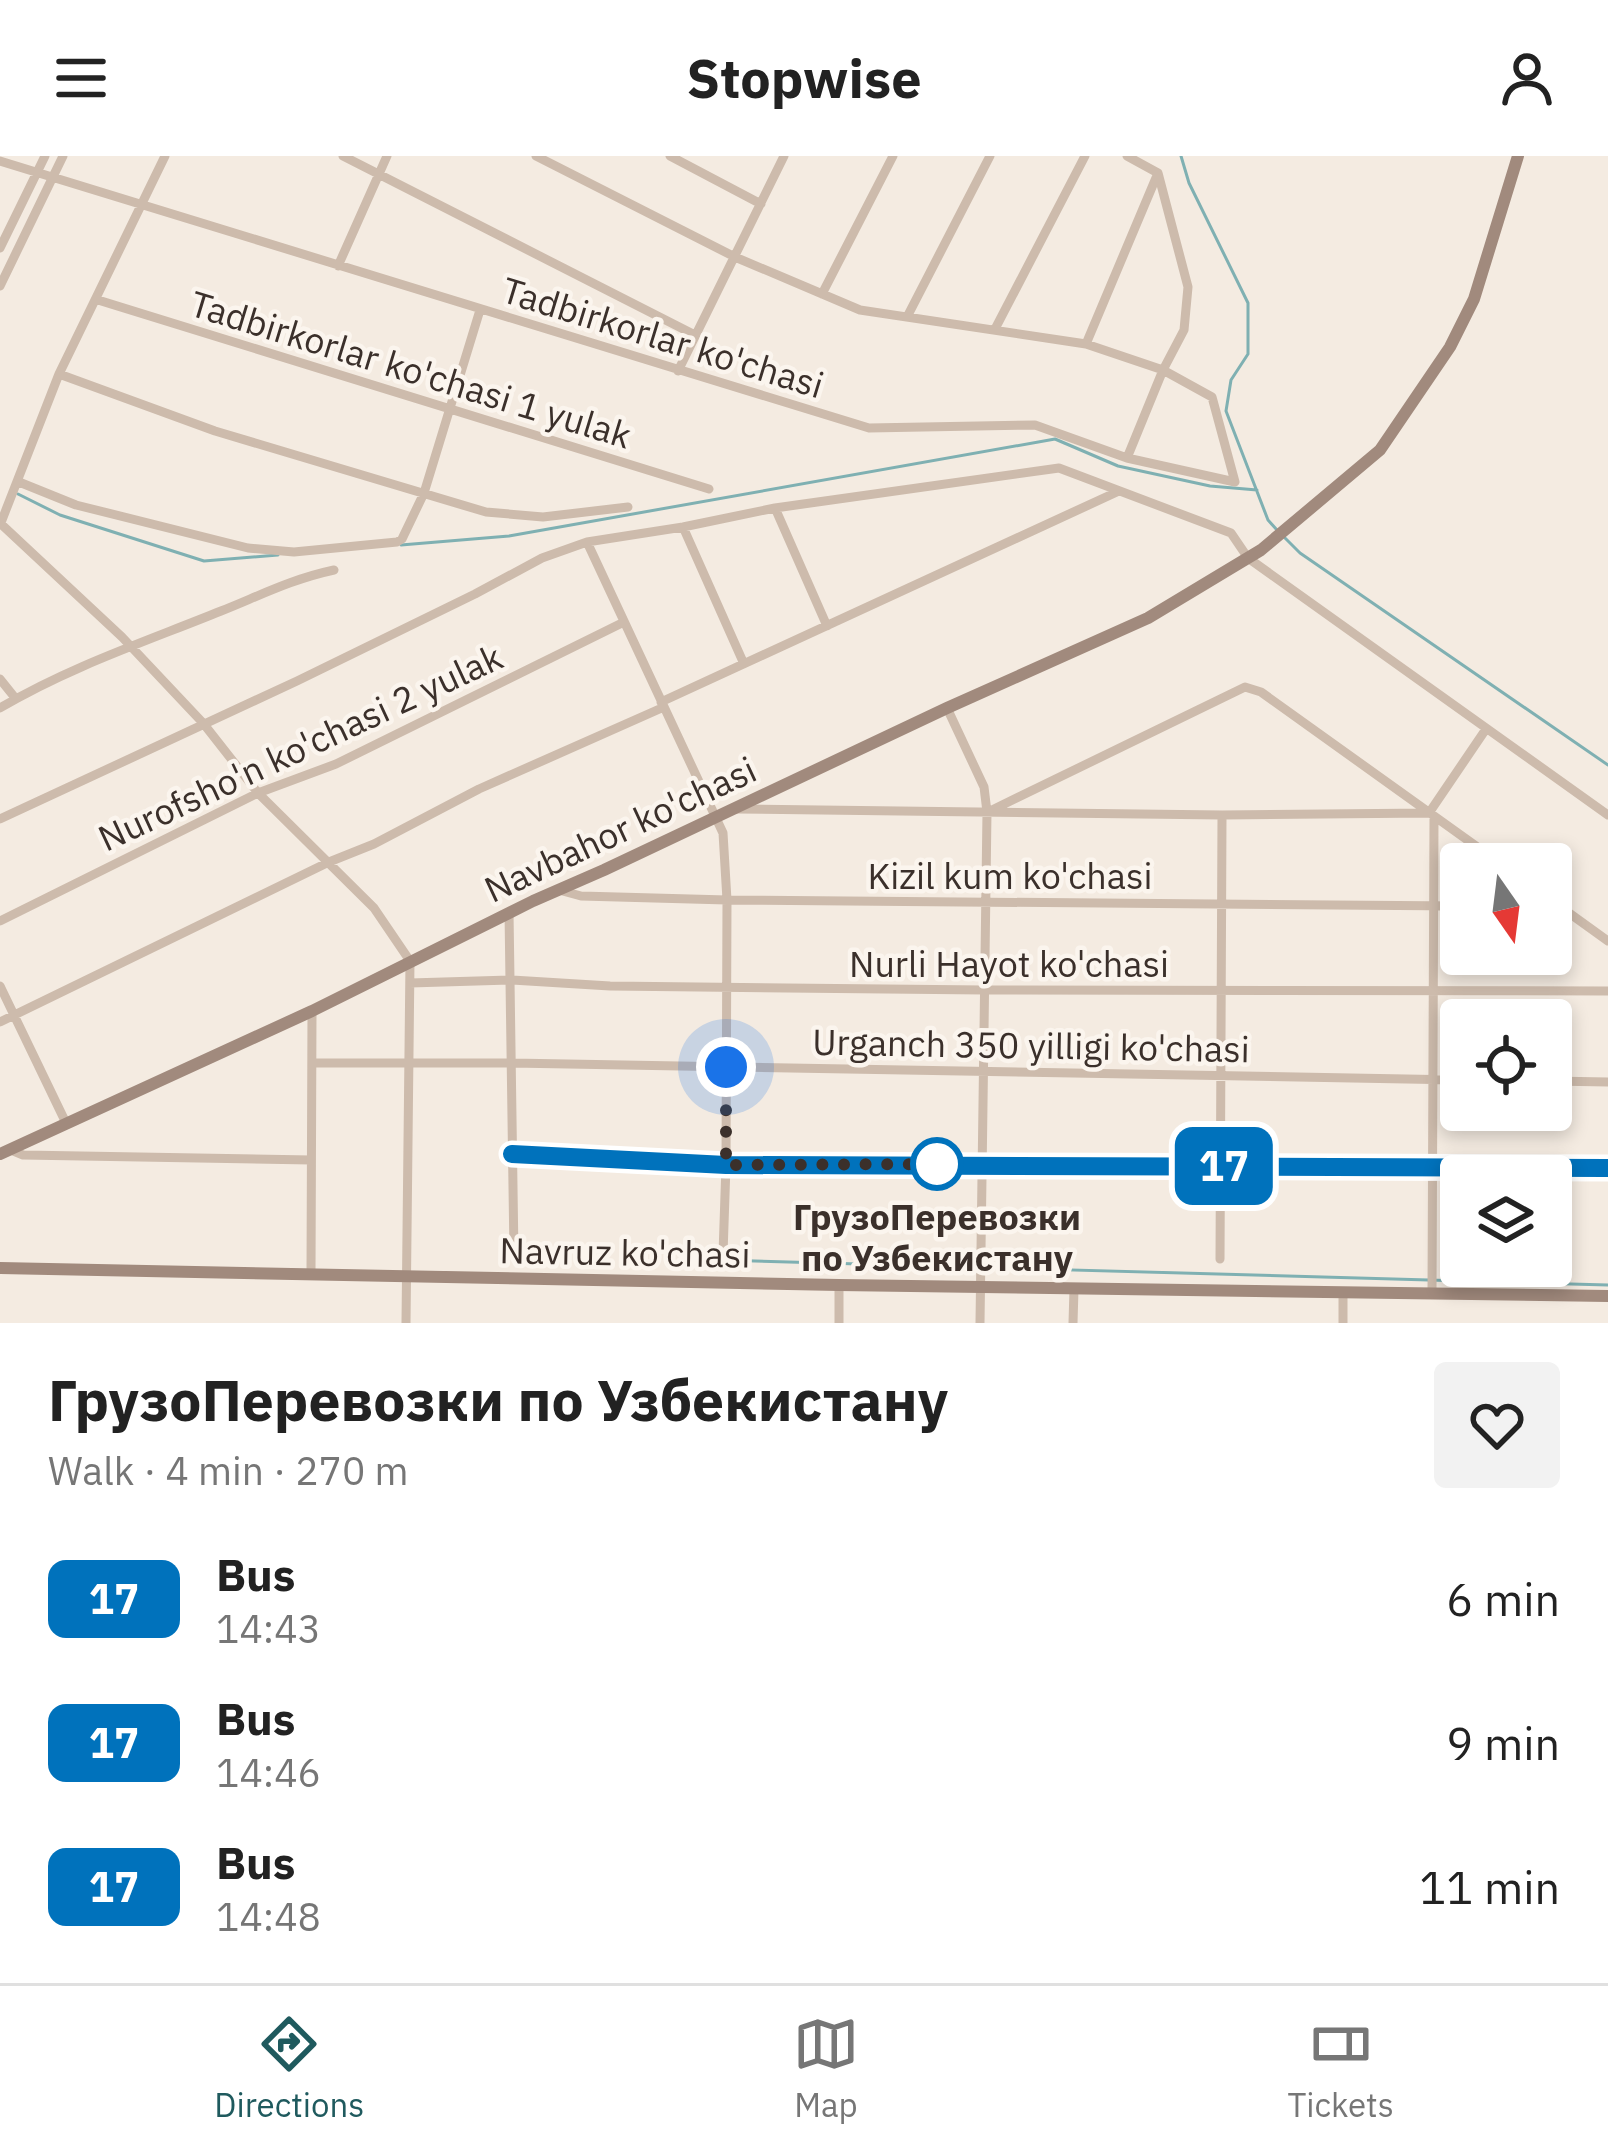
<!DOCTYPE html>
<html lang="en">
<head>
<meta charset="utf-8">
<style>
	body { margin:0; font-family:"IBM Plex Sans",sans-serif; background:#f2f2f2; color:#222; height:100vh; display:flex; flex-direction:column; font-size:45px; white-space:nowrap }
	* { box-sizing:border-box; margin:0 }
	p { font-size:39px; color:#767676 }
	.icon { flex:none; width:66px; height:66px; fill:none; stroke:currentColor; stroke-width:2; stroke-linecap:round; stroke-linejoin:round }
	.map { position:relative; height:1167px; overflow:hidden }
	.sheet { display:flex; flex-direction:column; background:#fff; flex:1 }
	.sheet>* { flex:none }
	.badge { padding:0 24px; border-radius:18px; font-size:42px; line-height:78px }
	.needle { width:78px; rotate:166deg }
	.buttons { position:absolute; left:1440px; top:687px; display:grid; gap:24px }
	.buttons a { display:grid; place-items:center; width:132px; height:132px; border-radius:12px; background:#fff; box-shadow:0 6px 18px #0003; font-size:60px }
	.you { position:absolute; width:60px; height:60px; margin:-30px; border:9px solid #fff; border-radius:50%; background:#1a73e8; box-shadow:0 0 0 18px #1a73e833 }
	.map>.badge { position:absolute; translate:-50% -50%; box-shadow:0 0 0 6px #fff }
	.round { display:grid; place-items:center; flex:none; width:126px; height:126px; border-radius:12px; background:#f2f2f2 }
	.head { display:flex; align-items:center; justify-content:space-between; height:204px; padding:0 48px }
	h1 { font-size:57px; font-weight:700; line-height:90px }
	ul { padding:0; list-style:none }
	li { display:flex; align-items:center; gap:36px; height:144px; padding:0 48px }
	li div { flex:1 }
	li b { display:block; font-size:45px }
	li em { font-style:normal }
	li .badge { min-width:132px; font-weight:700; text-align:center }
	header { display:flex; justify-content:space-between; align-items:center; height:156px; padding:0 48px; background:#fff; font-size:54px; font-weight:700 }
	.dock { display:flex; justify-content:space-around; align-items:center; height:168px; border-top:3px solid #e0e0e0; background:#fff; font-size:33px; color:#767676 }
	.dock a { display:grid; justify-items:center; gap:6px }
	.dock .selected { color:#1f5a5e }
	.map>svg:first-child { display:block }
</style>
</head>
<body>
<header><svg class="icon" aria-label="menu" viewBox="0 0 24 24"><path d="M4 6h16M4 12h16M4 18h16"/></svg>Stopwise<svg class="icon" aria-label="person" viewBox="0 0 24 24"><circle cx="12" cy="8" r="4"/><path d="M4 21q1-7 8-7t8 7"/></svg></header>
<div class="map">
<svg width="1608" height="1167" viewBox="0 0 1608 1167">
	<rect width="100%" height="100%" fill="#f4ebe1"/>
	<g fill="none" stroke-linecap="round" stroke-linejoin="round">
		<!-- stream -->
		<path stroke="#7fb0b2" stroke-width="3" d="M1181,0L1189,27L1248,147V198L1231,224L1226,255L1268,364L1277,374
			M18,338L60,359L204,405L278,399
			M1284,381L1300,397L1608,609
			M401,389L509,380L1055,283L1118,310L1210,330L1257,334
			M682,1103L1608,1129"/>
		<!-- street -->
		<path stroke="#cdbbac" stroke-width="9" d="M343,0L695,179
			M670,0L761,48
			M1127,0L1158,17
			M0,5L869,272L1035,269L1127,302L1235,326L1212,241L1163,214L1086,188L860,154L735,101L536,0
			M0,92L45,0
			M338,110L387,0
			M0,130L63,0
			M822,138L893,0
			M98,144L709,333
			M907,161L990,0
			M995,173L1085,0
			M1086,188L1158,17L1188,131L1184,174L1163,214L1127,302
			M678,215L784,0
			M59,218L215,275L486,356L543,361L628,351
			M19,326L76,349L248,392L294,396L397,386L402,383L424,337L480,154
			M775,352L827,470
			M0,367L122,481L203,567L258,637L374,752L410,805L406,1167
			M0,369L59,218L165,0
			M683,371L744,508
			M587,386L723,677L727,744L726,1009L723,1098
			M0,523L16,543
			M661,546L1119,335
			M0,552C69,511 147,485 221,455C261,439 292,423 334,414
			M947,552L984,631L987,656L980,1167
			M736,653L1222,659L1429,657L1486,573
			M992,654L1245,531L1261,536L1501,708
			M0,663L297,525L475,438L542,402L587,386L683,371L775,352L1059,312L1231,377L1248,402L1608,659
			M559,734L581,740L727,744L1461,750
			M1551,744L1608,785
			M509,756L514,1099
			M0,765L258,637L336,608L624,466
			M410,827L512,824L610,830L984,834L1608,835
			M0,830L66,967
			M0,866L329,706L374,688L479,633L664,551
			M312,907H512L1461,924
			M1551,925L1608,926
			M11,994L23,999L311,1004
			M512,998L726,1009L1608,1012
			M1220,1103L1222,659
			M311,1119L312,855
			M1432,1138L1434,661
			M839,1167V1129
			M1073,1167L1074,1133
			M1343,1167V1136"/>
		<!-- secondary -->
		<path stroke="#a18a7d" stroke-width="12" d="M0,998L312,855L533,745L604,714L947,552L1148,462L1261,394L1380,294L1450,191L1474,143L1518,0
			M0,1112L839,1129L1608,1140"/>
	</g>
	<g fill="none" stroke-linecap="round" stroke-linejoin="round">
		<!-- line casing -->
		<g stroke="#fff" stroke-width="27">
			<path id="line" d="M512,998L726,1009L1608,1012"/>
		</g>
		<!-- line -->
		<use href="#line" stroke="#0072bc" stroke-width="18"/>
		<!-- walk -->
		<path stroke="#3b302b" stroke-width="12" stroke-dasharray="0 21.6" d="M726,911V1009L937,1008"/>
	</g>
	<!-- markers -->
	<circle fill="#fff" stroke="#0072bc" stroke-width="6" cx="937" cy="1008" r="24"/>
	<g text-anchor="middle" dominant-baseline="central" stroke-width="9" stroke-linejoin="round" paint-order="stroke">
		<!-- street labels -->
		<g font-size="36" fill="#3b302b" stroke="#fbf5ee">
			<text transform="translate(663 181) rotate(17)">Tadbirkorlar ko'chasi</text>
			<text transform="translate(411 213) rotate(17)">Tadbirkorlar ko'chasi 1 yulak</text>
			<text transform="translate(300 591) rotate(-25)">Nurofsho'n ko'chasi 2 yulak</text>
			<text transform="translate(620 673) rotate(-25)">Navbahor ko'chasi</text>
			<text x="1010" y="719">Kizil kum ko'chasi</text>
			<text x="1009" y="807">Nurli Hayot ko'chasi</text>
			<text transform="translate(1031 889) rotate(1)">Urganch 350 yilligi ko'chasi</text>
			<text transform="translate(625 1096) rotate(1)">Navruz ko'chasi</text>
		</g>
		<!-- stop labels -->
		<g font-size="36" font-weight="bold" fill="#3b302b" stroke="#fbf5ee">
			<text x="937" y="1060">ГрузоПеревозки<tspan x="937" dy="41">по Узбекистану</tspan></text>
		</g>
	</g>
</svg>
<div class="buttons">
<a><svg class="needle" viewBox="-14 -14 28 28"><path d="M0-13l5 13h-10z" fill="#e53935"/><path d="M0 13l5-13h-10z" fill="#767676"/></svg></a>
<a><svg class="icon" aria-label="locate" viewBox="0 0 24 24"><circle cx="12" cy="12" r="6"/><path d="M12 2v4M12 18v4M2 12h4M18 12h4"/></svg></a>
<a><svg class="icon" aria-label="layers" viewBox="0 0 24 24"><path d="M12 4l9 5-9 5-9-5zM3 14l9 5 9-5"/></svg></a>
</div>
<div class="you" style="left:726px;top:911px"></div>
<b class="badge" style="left:1224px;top:1010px;background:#0072bc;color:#fff">17</b>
</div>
<section class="sheet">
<div class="head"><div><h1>ГрузоПеревозки по Узбекистану</h1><p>Walk · 4 min · 270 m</p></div><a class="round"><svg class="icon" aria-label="heart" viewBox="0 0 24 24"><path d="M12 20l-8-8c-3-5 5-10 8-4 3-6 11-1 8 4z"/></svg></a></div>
<ul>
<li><span class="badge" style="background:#0072bc;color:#fff">17</span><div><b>Bus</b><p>14:43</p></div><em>6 min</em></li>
<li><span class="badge" style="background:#0072bc;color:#fff">17</span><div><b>Bus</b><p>14:46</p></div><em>9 min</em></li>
<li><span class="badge" style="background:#0072bc;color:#fff">17</span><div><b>Bus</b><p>14:48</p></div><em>11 min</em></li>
</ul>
</section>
<nav class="dock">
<a class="selected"><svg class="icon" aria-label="directions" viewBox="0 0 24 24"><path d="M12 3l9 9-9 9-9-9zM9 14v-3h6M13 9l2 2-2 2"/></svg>Directions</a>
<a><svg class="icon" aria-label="map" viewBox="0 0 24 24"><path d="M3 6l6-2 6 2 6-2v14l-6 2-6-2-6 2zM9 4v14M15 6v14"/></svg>Map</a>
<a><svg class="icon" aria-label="tickets" viewBox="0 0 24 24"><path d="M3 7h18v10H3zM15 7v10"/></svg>Tickets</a>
</nav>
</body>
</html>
